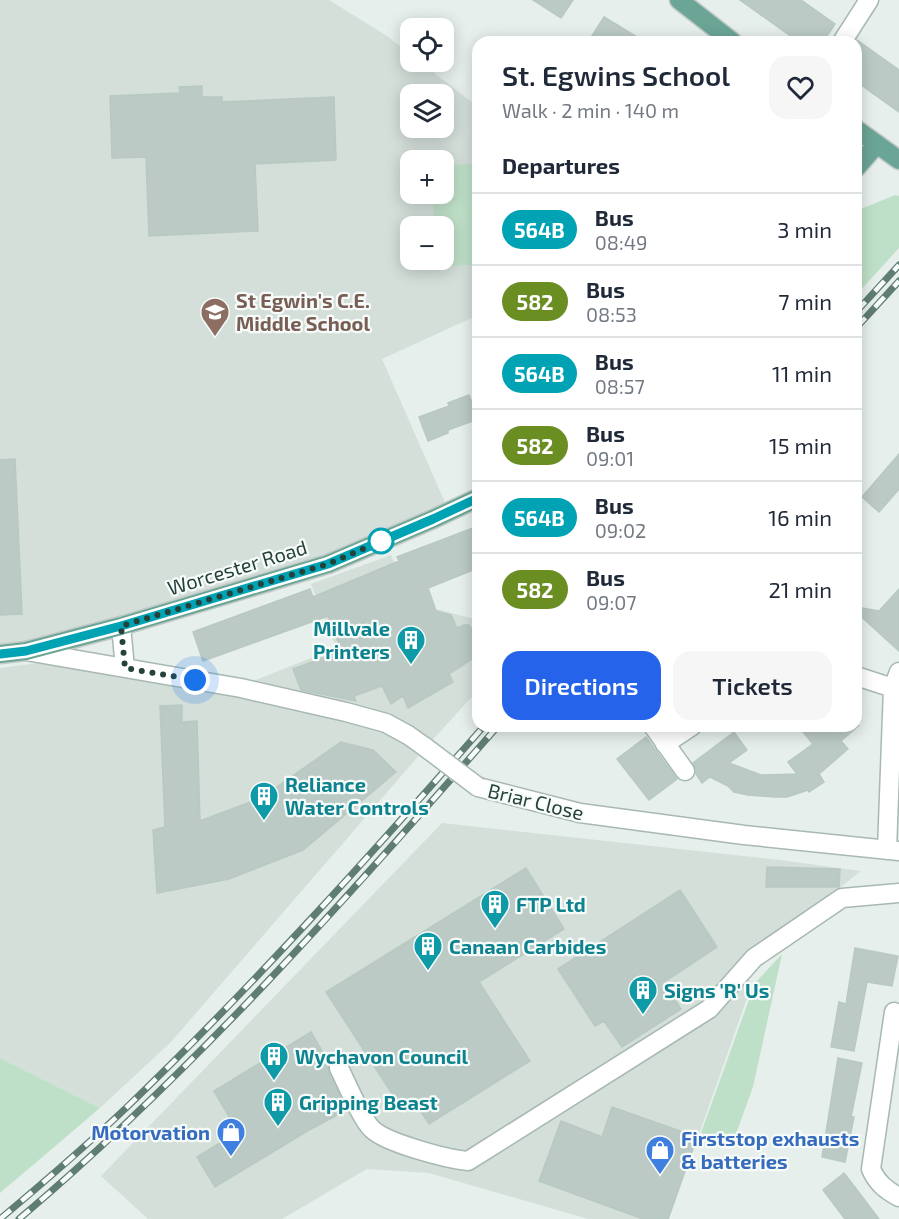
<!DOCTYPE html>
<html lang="en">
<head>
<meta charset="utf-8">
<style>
	body { margin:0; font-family:"Exo 2",sans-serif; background:#f6f6f7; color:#1f2937; height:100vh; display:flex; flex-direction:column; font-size:22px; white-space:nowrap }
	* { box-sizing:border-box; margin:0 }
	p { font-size:20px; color:#747a83 }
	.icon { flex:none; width:33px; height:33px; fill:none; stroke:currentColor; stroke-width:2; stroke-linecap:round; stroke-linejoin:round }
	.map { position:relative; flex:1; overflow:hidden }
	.panel { position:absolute; left:472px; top:36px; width:390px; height:696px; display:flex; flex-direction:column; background:#fff; border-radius:18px; box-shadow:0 3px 15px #0003 }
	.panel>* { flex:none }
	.badge { padding:0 12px; border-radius:20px; font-size:21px; line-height:39px }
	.buttons { position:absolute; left:400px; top:18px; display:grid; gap:12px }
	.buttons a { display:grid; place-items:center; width:54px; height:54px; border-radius:12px; background:#fff; box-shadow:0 3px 15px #0003; font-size:30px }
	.you { position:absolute; width:30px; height:30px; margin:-15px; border:4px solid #fff; border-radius:50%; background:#1a73e8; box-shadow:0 0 0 9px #1a73e833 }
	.map>.badge { position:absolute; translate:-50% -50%; box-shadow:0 0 0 3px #fff }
	h2 { padding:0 30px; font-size:22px; line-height:54px }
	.round { display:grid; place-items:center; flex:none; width:63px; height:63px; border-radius:18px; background:#f6f6f7 }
	.headline { display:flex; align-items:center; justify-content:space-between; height:102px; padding:0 30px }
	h1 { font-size:28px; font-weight:600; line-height:45px }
	.primary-button { display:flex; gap:12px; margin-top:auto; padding:12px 30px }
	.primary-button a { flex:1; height:69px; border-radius:18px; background:#2563eb; color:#fff; font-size:24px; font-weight:600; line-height:69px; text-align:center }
	.primary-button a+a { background:#f6f6f7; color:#1f2937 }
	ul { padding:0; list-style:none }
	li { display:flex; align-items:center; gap:18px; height:72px; padding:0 30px; border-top:2px solid #e0e1e3 }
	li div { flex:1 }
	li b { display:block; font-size:22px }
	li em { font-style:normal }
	li .badge { min-width:66px; font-weight:700; text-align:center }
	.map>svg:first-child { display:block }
</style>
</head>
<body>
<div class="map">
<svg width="899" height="1219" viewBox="0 0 899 1219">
	<rect width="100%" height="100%" fill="#e6efeb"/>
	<!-- built -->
	<path fill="#d4dfda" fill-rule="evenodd" d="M0,0H329L387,36L411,55V62H420L478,107V315L382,359L447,507L333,558L42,642L0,646ZM411,94H444V128H411ZM411,160H444V194H411ZM411,226H444V260H411Z
		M391,555L418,618L436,609L478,620V690L428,745L171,1042L100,1108L0,1058V668L91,656L241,686L336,648L311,584Z
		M442,823L780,860L861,871L741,966L752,984L669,1219H588L429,1173L367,1169L282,1219H148L101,1176Z"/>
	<!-- green -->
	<path fill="#bfe0c8" d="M478,164V265L435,266L434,260H444V226H434L433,194H444V165Z
		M895,195L899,196V248L857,294V212L861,209Z
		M782,954L753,1087L733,1142L701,1133L755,983Z
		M0,1058L100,1108L0,1193Z"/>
	<!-- building -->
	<path fill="#bbcac4" stroke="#b8c9c2" stroke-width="1.5" d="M533,0H573L561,18Z
		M740,0H801L835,24L823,42H799Z
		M604,17L619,26L645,42H588Z
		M857,40L899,70V112L856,81Z
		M202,86V97H222V102L334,97L336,160L255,164L258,231L149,236L146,157L112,158L110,96L180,93L179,87Z
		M469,395L478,419L448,430V433L428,441L419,417L449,406L448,403Z
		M899,454V489L879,512L862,497Z
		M15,459L22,614L0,615V460Z
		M478,526V568L428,588L436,611L451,615L457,628L464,625H469L478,639V655L449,674L453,682L408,708L403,696L391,704L382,686L354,696L356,701L301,690L293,669L342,651L328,616L203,661L193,632L310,589L313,597L399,561L397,557Z
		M899,589V651L856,612V607L879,611Z
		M182,705V722L197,721L200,821L261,798L341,742L373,750L396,772L303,850L229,879L157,893L153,830L165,827L160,706Z
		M798,726H858L841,741L848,749L819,774L824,782L809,792L808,790L787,797H775L748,795L734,792L728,786L710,777L702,783L696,774V769L693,763L734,732L747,750L729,763L761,775L797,774L788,762L813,744Z
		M646,737L677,779L649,800L617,759Z
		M767,867L840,869L839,887H766Z
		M526,868L564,929L479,982L530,1061L429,1124L414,1101L402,1109L326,992Z
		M680,890L717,947L664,982L681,1009L622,1047L604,1021L595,1026L558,969Z
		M855,948L898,956L892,986L867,982L854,1051L831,1047L839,1002L846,1004Z
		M311,1032L329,1063V1073L347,1110L309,1130L215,1187L197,1157L238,1132L214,1091Z
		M838,1058L862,1063L851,1117H854L845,1162L822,1157Z
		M612,1107L697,1137L668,1219H643L539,1181L561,1121L602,1137Z
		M844,1173L857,1190L879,1219H845L823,1190Z"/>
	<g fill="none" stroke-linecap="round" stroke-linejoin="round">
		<!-- minor casing -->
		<g stroke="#a8b8b2" stroke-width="21">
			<path id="minor" d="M842,42L869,0
				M121,626L125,668
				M26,651L241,688L346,712L386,723L408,735L425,747
				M856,676L893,688
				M653,726L685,771
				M665,744L692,726
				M478,787L580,813L744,835L899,851
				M887,850L893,688L899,672
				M894,1012L871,1169C877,1183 886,1190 899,1197
				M339,1068C346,1082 362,1120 372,1129C386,1143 447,1159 468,1161L709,1009L754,958L842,898L899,893"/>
		</g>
		<!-- major casing -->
		<g stroke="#c2cac8" stroke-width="21">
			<path id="major" d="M679,0L733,42
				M856,129L899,160
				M856,168L877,144
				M0,654L26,651L121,626L328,564L433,519L478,498"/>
		</g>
		<!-- minor -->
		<use href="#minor" stroke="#fff" stroke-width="18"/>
		<!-- major -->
		<use href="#major" stroke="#6aa596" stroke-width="18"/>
		<!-- rail casing -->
		<g stroke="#5f7d75" stroke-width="7">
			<path id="rail" d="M856,312L899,265
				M856,328L899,281
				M0,1219C43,1183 86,1146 126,1108C252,987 369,857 484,726
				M19,1219C194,1071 347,898 498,726"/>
		</g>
		<!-- rail -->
		<use href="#rail" stroke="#f7fbf9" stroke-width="4.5" stroke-dasharray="14" stroke-linecap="butt"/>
		<!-- minor-bridge casing -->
		<g stroke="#a8b8b2" stroke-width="21" stroke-linecap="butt">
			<path id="minor-bridge" d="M425,747L478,787"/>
		</g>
		<!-- minor-bridge -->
		<use href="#minor-bridge" stroke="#fff" stroke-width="18"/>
	</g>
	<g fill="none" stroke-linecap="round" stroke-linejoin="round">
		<!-- line casing -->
		<g stroke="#fff" stroke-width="14">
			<path id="line" d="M0,654L26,651L121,626L328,564L433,519L478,498"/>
		</g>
		<!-- line -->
		<use href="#line" stroke="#00a3b4" stroke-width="9"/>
		<!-- walk -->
		<path stroke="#24423a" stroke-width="6" stroke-dasharray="0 10.8" d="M195,680L125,668L121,626L328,564L391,537L381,541"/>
	</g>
	<!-- icons -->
	<defs>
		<g id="school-pin" transform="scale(1.5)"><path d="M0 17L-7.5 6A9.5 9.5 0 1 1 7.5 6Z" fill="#8d6e63" stroke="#f7fbf9"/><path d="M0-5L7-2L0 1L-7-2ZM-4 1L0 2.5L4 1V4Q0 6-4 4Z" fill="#fff"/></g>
		<g id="building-pin" transform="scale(1.5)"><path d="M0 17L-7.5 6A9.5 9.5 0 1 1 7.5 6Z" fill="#0f9aa8" stroke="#f7fbf9"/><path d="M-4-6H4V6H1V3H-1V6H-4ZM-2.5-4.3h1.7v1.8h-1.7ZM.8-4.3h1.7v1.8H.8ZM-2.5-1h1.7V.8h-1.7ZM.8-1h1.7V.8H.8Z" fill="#fff"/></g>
		<g id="shop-pin" transform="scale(1.5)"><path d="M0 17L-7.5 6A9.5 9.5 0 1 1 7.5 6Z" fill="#3f7fe0" stroke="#f7fbf9"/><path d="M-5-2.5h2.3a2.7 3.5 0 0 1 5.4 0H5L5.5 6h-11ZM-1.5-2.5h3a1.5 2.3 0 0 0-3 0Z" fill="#fff"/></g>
	</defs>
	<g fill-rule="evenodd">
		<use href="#school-pin" x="215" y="312"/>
		<use href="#building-pin" x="411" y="640"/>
		<use href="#building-pin" x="264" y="796"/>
		<use href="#building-pin" x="495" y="904"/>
		<use href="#building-pin" x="428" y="946"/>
		<use href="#building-pin" x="643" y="990"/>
		<use href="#building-pin" x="274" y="1056"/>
		<use href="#building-pin" x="278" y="1102"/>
		<use href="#shop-pin" x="231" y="1132"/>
		<use href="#shop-pin" x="660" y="1150"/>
	</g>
	<!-- markers -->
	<circle fill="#fff" stroke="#00a3b4" stroke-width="3" cx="381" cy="541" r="12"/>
	<g text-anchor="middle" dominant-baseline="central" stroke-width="4.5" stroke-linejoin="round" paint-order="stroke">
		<!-- education labels -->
		<g font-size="20" font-weight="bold" fill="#785e54" stroke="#f7fbf9" text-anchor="start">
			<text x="236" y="300">St Egwin's C.E.<tspan x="236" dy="23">Middle School</tspan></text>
		</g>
		<!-- street labels -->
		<g font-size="20" fill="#24423a" stroke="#f7fbf9">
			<text transform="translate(237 567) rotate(-17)">Worcester Road</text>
			<text transform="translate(536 801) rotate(14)">Briar Close</text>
		</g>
		<!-- culture labels -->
		<g font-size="20" font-weight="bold" fill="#0d838f" stroke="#f7fbf9" text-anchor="start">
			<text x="390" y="628" text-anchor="end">Millvale<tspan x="390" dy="23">Printers</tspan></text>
			<text x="285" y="784">Reliance<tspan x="285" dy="23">Water Controls</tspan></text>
			<text x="516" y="904">FTP Ltd</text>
			<text x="449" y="946">Canaan Carbides</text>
			<text x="664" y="990">Signs 'R' Us</text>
			<text x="295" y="1056">Wychavon Council</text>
			<text x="299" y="1102">Gripping Beast</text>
		</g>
		<!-- shop labels -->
		<g font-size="20" font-weight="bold" fill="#366cbe" stroke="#f7fbf9" text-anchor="end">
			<text x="210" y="1132">Motorvation</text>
			<text x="681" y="1138" text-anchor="start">Firststop exhausts<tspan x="681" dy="23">&amp; batteries</tspan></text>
		</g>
	</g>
</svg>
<div class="buttons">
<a><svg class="icon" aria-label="locate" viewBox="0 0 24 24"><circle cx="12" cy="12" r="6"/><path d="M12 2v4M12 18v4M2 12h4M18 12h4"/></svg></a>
<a><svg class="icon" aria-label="layers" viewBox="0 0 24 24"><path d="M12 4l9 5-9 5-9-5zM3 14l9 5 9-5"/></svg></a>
<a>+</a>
<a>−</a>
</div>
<div class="you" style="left:195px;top:680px"></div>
<section class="panel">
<div class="headline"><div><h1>St. Egwins School</h1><p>Walk · 2 min · 140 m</p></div><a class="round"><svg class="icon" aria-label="heart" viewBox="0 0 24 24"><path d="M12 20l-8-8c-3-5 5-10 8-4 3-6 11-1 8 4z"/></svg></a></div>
<h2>Departures</h2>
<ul>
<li><span class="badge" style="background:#00a3b4;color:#fff">564B</span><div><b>Bus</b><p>08:49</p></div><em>3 min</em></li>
<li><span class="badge" style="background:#6b8e23;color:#fff">582</span><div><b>Bus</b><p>08:53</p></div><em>7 min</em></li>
<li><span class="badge" style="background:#00a3b4;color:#fff">564B</span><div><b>Bus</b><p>08:57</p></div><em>11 min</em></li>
<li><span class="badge" style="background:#6b8e23;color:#fff">582</span><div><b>Bus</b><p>09:01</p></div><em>15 min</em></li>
<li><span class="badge" style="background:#00a3b4;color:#fff">564B</span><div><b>Bus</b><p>09:02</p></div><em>16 min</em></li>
<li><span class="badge" style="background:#6b8e23;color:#fff">582</span><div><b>Bus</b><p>09:07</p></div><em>21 min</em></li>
</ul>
<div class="primary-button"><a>Directions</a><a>Tickets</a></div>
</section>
</div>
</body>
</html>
